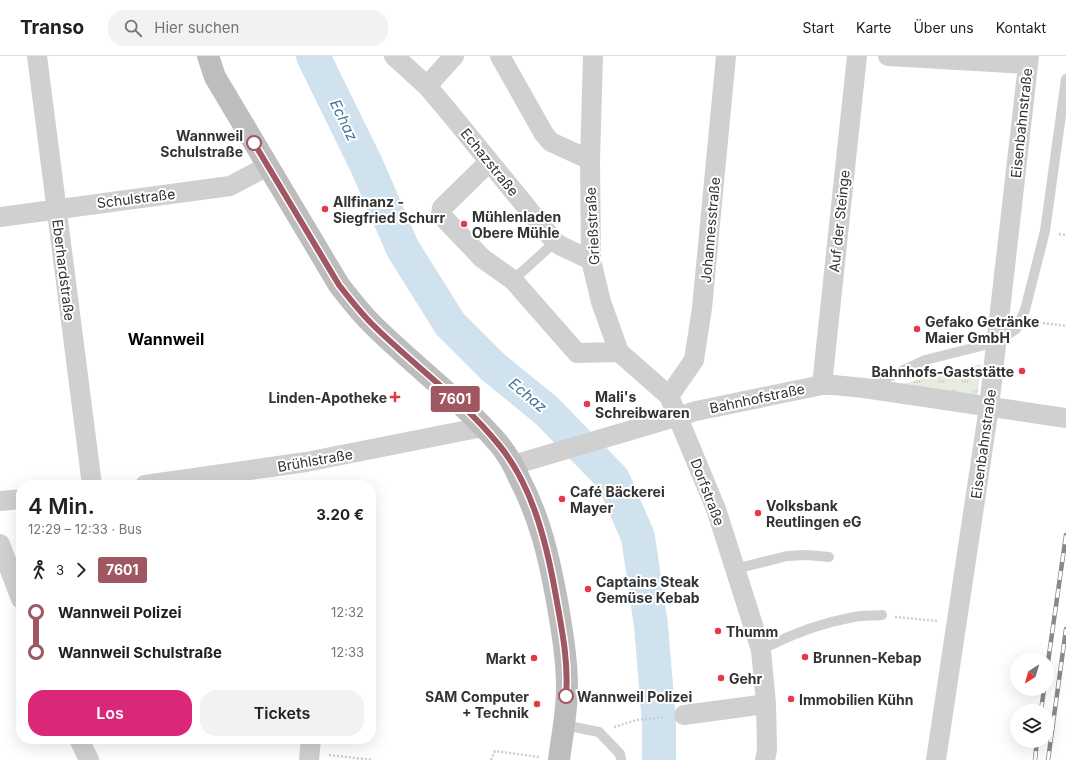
<!DOCTYPE html>
<html lang="de">
<head>
<meta charset="utf-8">
<style>
	body { margin:0; font-family:Inter,sans-serif; background:#f2f2f2; color:#202124; height:100vh; display:flex; flex-direction:column; font-size:15px; white-space:nowrap }
	* { box-sizing:border-box; margin:0 }
	p { font-size:13px; color:#757577 }
	.icon { flex:none; width:22px; height:22px; fill:none; stroke:currentColor; stroke-width:2; stroke-linecap:round; stroke-linejoin:round }
	.map { position:relative; flex:1; overflow:hidden }
	.drawer { position:absolute; left:16px; top:424px; width:360px; height:264px; display:flex; flex-direction:column; background:#fff; border-radius:16px; box-shadow:0 4px 16px #0002 }
	.drawer>* { flex:none }
	.badge { padding:0 8px; border-radius:3px; font-size:14px; line-height:26px }
	.needle { width:26px; rotate:217deg }
	.controls { position:absolute; left:1010px; top:596px; display:grid; gap:8px }
	.controls a { display:grid; place-items:center; width:44px; height:44px; border-radius:50%; background:#fff; box-shadow:0 4px 16px #0002; font-size:20px }
	.map>.badge { position:absolute; translate:-50% -50%; box-shadow:0 0 0 2px #fff }
	.legs { display:flex; align-items:center; gap:6px; height:44px; padding:0 12px; font-size:13px }
	.legs p { margin-inline-start:auto }
	.summary { display:flex; align-items:center; justify-content:space-between; height:68px; padding:0 12px }
	h1 { font-size:22px; font-weight:600; line-height:30px }
	.action { display:flex; gap:8px; margin-top:auto; padding:8px 12px }
	.action a { flex:1; height:46px; border-radius:16px; background:#db2777; color:#fff; font-size:16px; font-weight:600; line-height:46px; text-align:center }
	.action a+a { background:#f2f2f2; color:#202124 }
	ul { padding:0 12px; list-style:none }
	li { display:flex; align-items:center; gap:14px; height:40px; font-size:15px }
	li i { display:grid; place-items:center; width:6px; height:100%; margin:0 5px; background:currentColor }
	li i::after { content:''; width:10px; height:10px; margin:-5px; border:3px solid; border-radius:50%; background:#fff }
	li p { margin-inline-start:auto }
	li:first-child i { background:linear-gradient(#0000 50%,currentColor 0) }
	li:last-child i { background:linear-gradient(currentColor 50%,#0000 0) }
	header { display:flex; align-items:center; gap:24px; box-sizing:border-box; height:56px; padding:0 20px; background:#fff; border-bottom:1px solid #e0e0e0 }
	header strong { font-size:19px }
	nav { display:flex; gap:22px; margin-inline-start:auto; font-size:14px }
	.search { width:280px; height:36px; background:#f2f2f2; display:flex; align-items:center; gap:10px; box-sizing:border-box; padding:0 14px; border-radius:16px; color:#757577; font-size:15px }
	.map>svg:first-child { display:block }
</style>
</head>
<body>
<header>
<strong>Transo</strong>
<div class="search"><svg class="icon" aria-label="search" viewBox="0 0 24 24"><circle cx="10" cy="10" r="6"/><path d="M15 15l6 6"/></svg>Hier suchen</div>
<nav><a>Start</a><a>Karte</a><a>Über uns</a><a>Kontakt</a></nav>
</header>
<div class="map">
<svg width="1066" height="704" viewBox="0 0 1066 704">
	<defs>
		<pattern id="grass-tufts" width="24" height="20" patternUnits="userSpaceOnUse"><rect width="24" height="20" fill="#e6ecdf"/><path d="M3 7l-1-3M5 7V3M7 7l1-3M15 17l-1-3M17 17v-4M19 17l1-3" fill="none" stroke="#c6cbc0"/></pattern>
	</defs>
	<rect width="100%" height="100%" fill="#fff"/>
	<!-- grass -->
	<path fill="url(#grass-tufts)" d="M981,308L977,342L898,329Z"/>
	<g fill="none" stroke-linecap="round" stroke-linejoin="round">
		<!-- river -->
		<path stroke="#cfe2ee" stroke-width="34" d="M313,0L366,108L403,193L450,268L492,310L547,355L613,423L638,481L651,569L659,667V704"/>
		<!-- path -->
		<path stroke="#cdcdcd" stroke-width="2.5" stroke-dasharray="2 2" stroke-linecap="butt" d="M1059,178L1066,179
			M1035,266L1066,270
			M895,561L938,565
			M614,671L637,664L665,661
			M329,699L373,704
			M491,704L495,695L539,701"/>
		<!-- lane -->
		<path stroke="#d0d0d0" stroke-width="10" d="M513,224L555,186
			M869,330L925,304L997,286L1016,273L1025,254L1045,175L1066,23
			M735,513L787,500L807,499L829,501
			M761,594C791,578 821,567 854,561C863,559 873,560 882,559
			M564,669L599,676L620,698L621,704"/>
		<!-- street -->
		<path stroke="#d0d0d0" stroke-width="20" d="M37,0L92,429
			M394,0L427,30L449,56L555,186L561,190L591,204
			M500,0L544,78L551,86L590,104
			M593,0L590,104L591,204L601,246L619,296L669,340L716,453L761,594L766,648L767,694L765,704
			M888,0L1028,8
			M427,30L454,0
			M489,106L442,152L441,159L482,202L513,224L577,297L619,296
			M0,161L230,130L268,110
			M822,329L857,0
			M669,340L694,304L702,252L726,0
			M513,409L696,355L822,329H833L864,332L1066,362
			M145,429L306,406L483,371
			M0,445L21,443
			M0,488L21,543
			M684,659L766,648
			M79,683L89,704
			M309,704L311,683
			M936,704L989,351L1029,0"/>
		<!-- secondary -->
		<path stroke="#bdbdbd" stroke-width="22" d="M208,0L215,21L339,229C349,242 360,256 372,268C413,309 461,344 499,388C507,398 514,410 519,422C540,462 549,501 557,545C562,574 567,603 567,632C567,656 562,680 559,704"/>
		<!-- rail casing -->
		<g stroke="#888" stroke-width="4.5">
			<path id="rail" d="M1047,613L1066,479
				M1041,655L1044,633
				M1035,704L1037,685
				M1048,704L1066,573"/>
		</g>
		<!-- rail -->
		<use href="#rail" stroke="#fff" stroke-width="3" stroke-dasharray="9" stroke-linecap="butt"/>
	</g>
	<g fill="none" stroke-linecap="round" stroke-linejoin="round">
		<!-- line-1 casing -->
		<g stroke="#fff" stroke-width="9">
			<path id="line-1" d="M254,87L339,229C349,242 360,256 372,268C413,309 462,343 499,389C532,429 546,485 555,535C561,569 569,605 566,640"/>
		</g>
		<!-- line-1 -->
		<use href="#line-1" stroke="#a15761" stroke-width="6"/>
	</g>
	<!-- markers -->
	<g fill="#fff" stroke="#a15761" stroke-width="2">
		<circle cx="254" cy="87" r="7"/>
		<circle cx="566" cy="640" r="7"/>
	</g>
	<g fill="#e63946" stroke="#fff" stroke-width="1.5">
		<circle cx="325" cy="153" r="4"/>
		<circle cx="464" cy="168" r="4"/>
		<circle cx="917" cy="273" r="4"/>
		<circle cx="1022" cy="315" r="4"/>
		<path d="M393 335h4v4h4v4h-4v4h-4v-4h-4v-4h4z"/>
		<circle cx="587" cy="348" r="4"/>
		<circle cx="562" cy="443" r="4"/>
		<circle cx="758" cy="457" r="4"/>
		<circle cx="588" cy="533" r="4"/>
		<circle cx="718" cy="575" r="4"/>
		<circle cx="805" cy="601" r="4"/>
		<circle cx="534" cy="602" r="4"/>
		<circle cx="721" cy="622" r="4"/>
		<circle cx="791" cy="643" r="4"/>
		<circle cx="537" cy="648" r="4"/>
	</g>
	<g text-anchor="middle" dominant-baseline="central" stroke-width="4" stroke-linejoin="round" paint-order="stroke">
		<!-- street labels -->
		<g font-size="14" fill="#333" stroke="#fff">
			<text transform="translate(1021 67) rotate(-84)">Eisenbahnstraße</text>
			<text transform="translate(490 106) rotate(51)">Echazstraße</text>
			<text transform="translate(136 142) rotate(-7)">Schulstraße</text>
			<text transform="translate(839 165) rotate(-84)">Auf der Steinge</text>
			<text transform="translate(592 170) rotate(-93)">Grießstraße</text>
			<text transform="translate(710 174) rotate(-85)">Johannesstraße</text>
			<text transform="translate(64 214) rotate(83)">Eberhardstraße</text>
			<text transform="translate(757 342) rotate(-12)">Bahnhofstraße</text>
			<text transform="translate(983 388) rotate(-82)">Eisenbahnstraße</text>
			<text transform="translate(315 404) rotate(-10)">Brühlstraße</text>
			<text transform="translate(708 436) rotate(69)">Dorfstraße</text>
		</g>
		<!-- stop labels -->
		<g font-size="14" font-weight="bold" fill="#333" stroke="#fff" text-anchor="end">
			<text x="243" y="79">Wannweil<tspan x="243" dy="16">Schulstraße</tspan></text>
			<text x="577" y="640" text-anchor="start">Wannweil Polizei</text>
		</g>
		<!-- poi labels -->
		<g font-size="14" font-weight="bold" fill="#333" stroke="#fff" text-anchor="start">
			<text x="333" y="145">Allfinanz -<tspan x="333" dy="16">Siegfried Schurr</tspan></text>
			<text x="472" y="160">Mühlenladen<tspan x="472" dy="16">Obere Mühle</tspan></text>
			<text x="925" y="265">Gefako Getränke<tspan x="925" dy="16">Maier GmbH</tspan></text>
			<text x="1014" y="315" text-anchor="end">Bahnhofs-Gaststätte</text>
			<text x="595" y="340">Mali's<tspan x="595" dy="16">Schreibwaren</tspan></text>
			<text x="387" y="341" text-anchor="end">Linden-Apotheke</text>
			<text x="570" y="435">Café Bäckerei<tspan x="570" dy="16">Mayer</tspan></text>
			<text x="766" y="449">Volksbank<tspan x="766" dy="16">Reutlingen eG</tspan></text>
			<text x="596" y="525">Captains Steak<tspan x="596" dy="16">Gemüse Kebab</tspan></text>
			<text x="726" y="575">Thumm</text>
			<text x="813" y="601">Brunnen-Kebap</text>
			<text x="526" y="602" text-anchor="end">Markt</text>
			<text x="729" y="622">Gehr</text>
			<text x="529" y="640" text-anchor="end">SAM Computer<tspan x="529" dy="16">+ Technik</tspan></text>
			<text x="799" y="643">Immobilien Kühn</text>
		</g>
		<!-- water labels -->
		<g font-size="15" font-style="italic" fill="#3f7597" stroke="#fff">
			<text transform="translate(344 64) rotate(64)">Echaz</text>
			<text transform="translate(528 339) rotate(40)">Echaz</text>
		</g>
		<!-- quarter labels -->
		<g font-size="16" font-weight="bold" fill="#000" stroke="#fff">
			<text x="166" y="283">Wannweil</text>
		</g>
	</g>
</svg>
<div class="controls">
<a><svg class="needle" viewBox="-14 -14 28 28"><path d="M0-13l5 13h-10z" fill="#e53935"/><path d="M0 13l5-13h-10z" fill="#757577"/></svg></a>
<a><svg class="icon" aria-label="layers" viewBox="0 0 24 24"><path d="M12 4l9 5-9 5-9-5zM3 14l9 5 9-5"/></svg></a>
</div>
<b class="badge" style="left:455px;top:343px;background:#a15761;color:#fff">7601</b>
<section class="drawer">
<div class="summary"><div><h1>4 Min.</h1><p>12:29 – 12:33 · Bus</p></div><b>3.20 €</b></div>
<div class="legs"><svg class="icon" aria-label="walk" viewBox="0 0 24 24"><circle cx="13" cy="4" r="2"/><path d="M13 8l-2 6 4 7M11 14l-3 7M7 12l3-4h3l4 4"/></svg>3<svg class="icon" aria-label="forward" viewBox="0 0 24 24"><path d="M9 5l7 7-7 7"/></svg><b class="badge" style="background:#a15761;color:#fff">7601</b></div>
<ul>
<li><i style="color:#a15761"></i><b>Wannweil Polizei</b><p>12:32</p></li>
<li><i style="color:#a15761"></i><b>Wannweil Schulstraße</b><p>12:33</p></li>
</ul>
<div class="action"><a>Los</a><a>Tickets</a></div>
</section>
</div>
</body>
</html>
